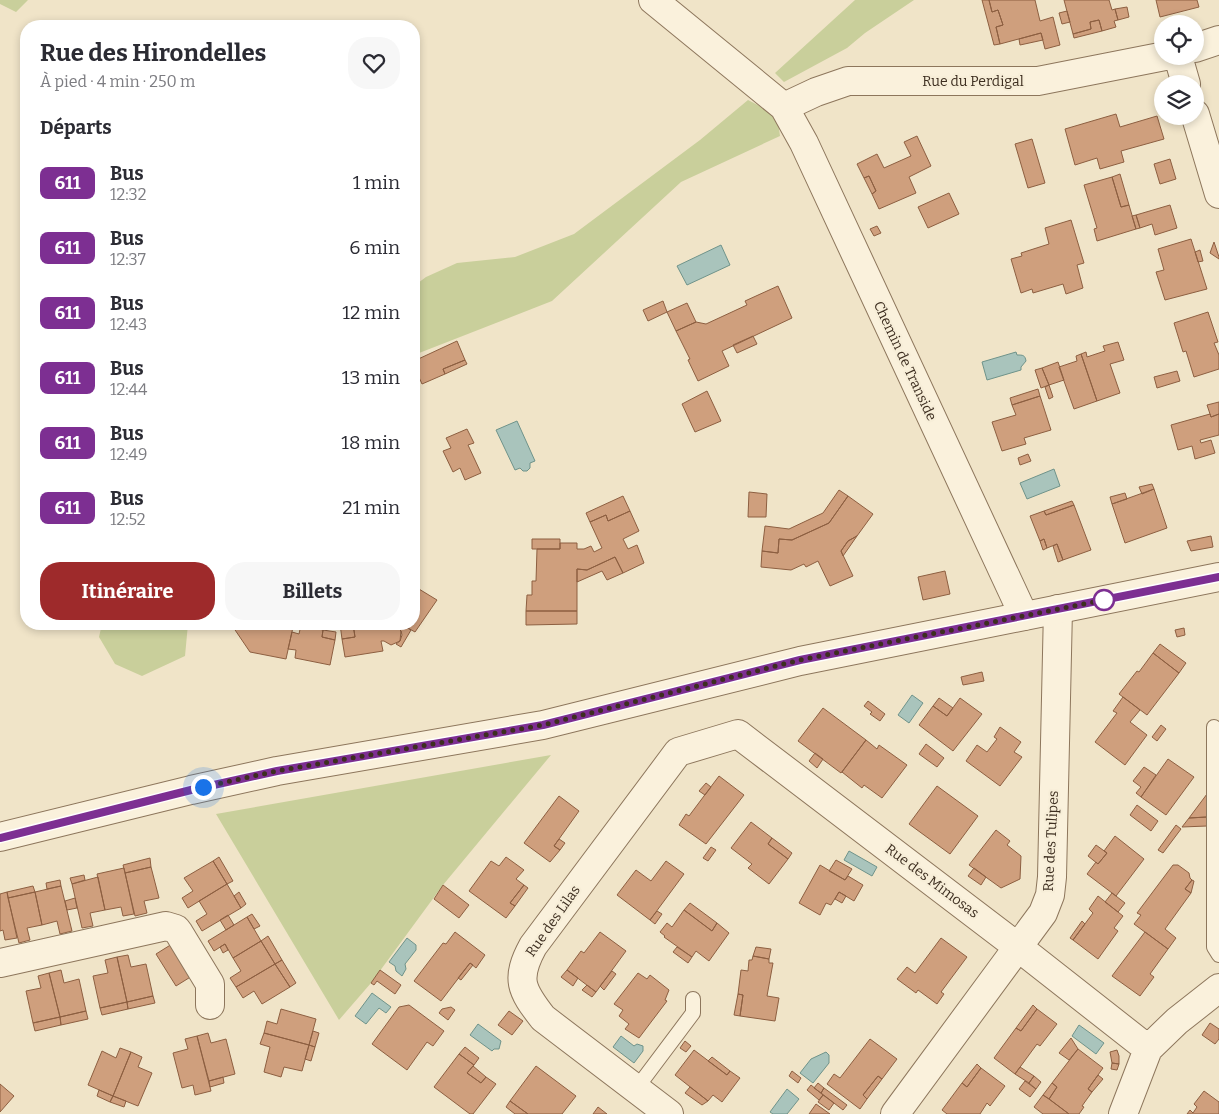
<!DOCTYPE html>
<html lang="fr">
<head>
<meta charset="utf-8">
<style>
	body { margin:0; font-family:Bitter,serif; background:#f7f7f7; color:#2b2b33; height:100vh; display:flex; flex-direction:column; font-size:19px; white-space:nowrap }
	* { box-sizing:border-box; margin:0 }
	p { font-size:16px; color:#7c7c81 }
	.icon { flex:none; width:28px; height:28px; fill:none; stroke:currentColor; stroke-width:2; stroke-linecap:round; stroke-linejoin:round }
	.map { position:relative; flex:1; overflow:hidden }
	.panel { position:absolute; left:20px; top:20px; width:400px; height:610px; display:flex; flex-direction:column; background:#fff; border-radius:20px; box-shadow:0 2px 8px #0003 }
	.panel>* { flex:none }
	.badge { padding:0 10px; border-radius:8px; font-size:18px; line-height:32px }
	.fabs { position:absolute; left:1154px; top:15px; display:grid; gap:10px }
	.fabs a { display:grid; place-items:center; width:50px; height:50px; border-radius:50%; background:#fff; box-shadow:0 2px 8px #0003; font-size:25px }
	.you { position:absolute; width:25px; height:25px; margin:-12px; border:4px solid #fff; border-radius:50%; background:#1a73e8; box-shadow:0 0 0 8px #1a73e833 }
	.map>.badge { position:absolute; translate:-50% -50%; box-shadow:0 0 0 2px #fff }
	h2 { padding:0 20px; font-size:19px; line-height:45px }
	.round { display:grid; place-items:center; flex:none; width:52px; height:52px; border-radius:20px; background:#f7f7f7 }
	.overview { display:flex; align-items:center; justify-content:space-between; height:85px; padding:0 20px }
	h1 { font-size:24px; font-weight:700; line-height:38px }
	.primary-button { display:flex; gap:10px; margin-top:auto; padding:10px 20px }
	.primary-button a { flex:1; height:58px; border-radius:20px; background:#9e2a2b; color:#fff; font-size:20px; font-weight:700; line-height:58px; text-align:center }
	.primary-button a+a { background:#f7f7f7; color:#2b2b33 }
	ul { padding:0; list-style:none }
	li { display:flex; align-items:center; gap:15px; height:65px; padding:0 20px }
	li div { flex:1 }
	li b { display:block; font-size:19px }
	li em { font-style:normal }
	li .badge { min-width:55px; font-weight:700; text-align:center }
	.map>svg:first-child { display:block }
</style>
</head>
<body>
<div class="map">
<svg width="1219" height="1114" viewBox="0 0 1219 1114">
	<rect width="100%" height="100%" fill="#f0e4c8"/>
	<!-- green -->
	<path fill="#c9cf9b" d="M0,0H28L16,12L0,4Z
		M855,0H914L865,33L847,48L784,82L775,73Z
		M748,100L777,115L780,136L681,182L552,301L414,355V286L426,277L457,263L515,257L574,234L700,140Z
		M102,624H188L185,656L142,676L115,664L99,637Z
		M551,755L443,885L371,983L339,1020L216,814Z"/>
	<!-- water -->
	<path fill="#a9c4bc" stroke="#6f938a" d="M721,245L730,265L687,285L677,266Z
		M1016,352L1017,355C1023,355 1025,355 1026,361L1021,367V370L987,380L982,362Z
		M517,421L535,461L530,463V468L527,471H523L520,468L515,470L496,430Z
		M1054,469L1060,486L1027,499L1020,483Z
		M912,695L923,703L909,723L898,715Z
		M849,851L877,867L872,876L844,860Z
		M407,938L416,945V950L405,964L406,969L402,976L396,971L395,966L389,962Z
		M372,993L391,1007L386,1013L379,1008L366,1024L355,1016Z
		M478,1024L501,1041L499,1049H494L492,1051L470,1035Z
		M1079,1025L1104,1043L1096,1054L1072,1036Z
		M621,1036L634,1046L637,1044L643,1046V1051L634,1063L613,1047Z
		M826,1052L829,1055V1063L813,1083L800,1073L811,1059Z
		M787,1089L799,1099L787,1114H773L770,1112Z"/>
	<!-- building -->
	<path fill="#cf9f7d" stroke="#8d5f41" d="M982,0H989L992,12L998,10L1003,25L996,27L1000,44L994,45Z
		M989,0H1035L1040,21L1053,17L1060,45L1045,49L1041,33L1000,44L996,27L1003,25L998,10L992,12Z
		M1064,0H1109L1112,10L1115,9L1118,20L1114,21L1116,27L1102,31L1099,20L1090,22L1091,29L1073,34Z
		M1156,0H1197L1199,7L1160,17Z
		M1127,7L1129,17L1118,20L1115,9Z
		M1067,11L1070,22L1062,24L1059,13Z
		M1099,20L1102,31L1074,38L1073,34L1091,29L1090,22Z
		M1041,33L1043,40L1020,45L1019,39Z
		M1116,114L1120,127L1157,116L1164,139L1121,151L1124,162L1100,169L1097,158L1075,165L1065,129Z
		M917,136L931,166L909,177L916,193L879,209L872,194L876,191L869,176L864,178L857,164L877,154L884,168L911,156L904,142Z
		M1032,139L1045,183L1028,188L1015,144Z
		M1170,159L1176,179L1160,184L1154,164Z
		M1120,174L1129,205L1121,207L1112,177Z
		M869,176L876,191L872,194L864,178Z
		M1112,177L1121,207L1129,205L1136,229L1097,241L1094,229L1097,228L1084,185Z
		M949,193L959,214L928,228L918,207Z
		M1170,205L1177,228L1155,235L1152,224L1140,228L1136,215Z
		M1136,215L1140,228L1136,229L1132,216Z
		M1071,220L1084,263L1077,265L1083,288L1066,294L1063,284L1033,293L1032,289L1021,293L1011,259L1022,256L1021,253L1049,244L1045,228Z
		M877,226L881,233L874,236L870,229Z
		M1191,239L1207,289L1165,300L1156,272L1164,270L1158,249Z
		M1214,242L1219,257V259L1210,253Z
		M1200,250L1203,261L1198,262L1195,252Z
		M778,286L792,318L722,351L729,366L698,381L688,360L690,359L676,331L696,322L706,324L747,305L745,301Z
		M663,301L667,312L648,321L643,310Z
		M687,303L696,322L676,331L667,312Z
		M1208,312L1218,342L1214,343L1219,355V369L1194,377L1186,351L1183,352L1174,323Z
		M753,336L757,344L737,353L733,345Z
		M457,341L465,360L443,369L445,374L422,384L414,366V361Z
		M1118,342L1124,360L1110,364L1120,393L1097,401L1081,354L1086,352L1087,357L1105,351L1103,346Z
		M1081,354L1097,401L1074,409L1059,367L1077,361L1076,356Z
		M465,360L467,364L445,374L443,369Z
		M1058,362L1064,380L1049,385L1042,368Z
		M1042,368L1049,385L1041,388L1035,370Z
		M1177,371L1180,381L1157,388L1154,377Z
		M1049,385L1053,397L1049,399L1045,387Z
		M1038,389L1040,396L1012,405L1010,398Z
		M707,391L721,421L695,432L682,404Z
		M1040,396L1051,430L1024,438L1026,444L1002,451L992,422L1016,415L1012,405Z
		M1219,402V414L1211,417L1207,405Z
		M1210,414L1211,417L1219,414V435L1200,440L1201,443L1211,440L1215,453L1195,459L1192,446L1178,450L1171,425Z
		M467,429L474,443L468,445L481,473L465,480L460,468L453,472L443,451L451,448L446,438Z
		M1028,454L1031,461L1020,465L1018,458Z
		M1152,484L1154,489L1142,494L1139,487Z
		M1154,489L1167,528L1125,543L1112,504Z
		M839,490L848,496L829,523L792,540L779,539L778,553L762,551L765,526L789,529L823,513Z
		M749,492L767,494L766,517H748Z
		M1125,493L1127,499L1112,504L1110,497Z
		M623,496L630,511L608,521L606,515L590,522L586,513Z
		M848,496L873,514L857,536L848,541L841,551L853,576L830,586L818,561L806,567L804,564L791,570L761,567L762,551L778,553L779,539L792,540L829,523Z
		M1072,501L1074,505L1046,515L1044,511Z
		M1074,505L1091,550L1063,560L1057,544L1047,548L1044,539L1040,541L1030,516L1044,511L1046,515Z
		M630,511L639,531L623,539L628,549L637,545L644,563L623,573L615,557L587,570L577,569V611H526L527,595H532V581H536L537,549H560V543H577V549H584L591,546L594,552L602,548L590,522L606,515L608,521Z
		M857,536L843,556L841,551L848,541Z
		M1211,536L1213,547L1191,551L1187,541Z
		M532,539H560V549H532Z
		M1044,539L1047,548L1043,550L1040,541Z
		M1057,544L1063,560L1058,562L1053,546Z
		M615,557L623,573L607,580L602,571L577,582V569L587,570Z
		M945,571L950,594L923,600L918,577Z
		M414,586L437,600L415,632L401,624H414Z
		M526,611H577V624L526,625Z
		M231,624H274L293,627L286,659L250,652Z
		M340,624H353L355,637L342,639Z
		M353,624H396L395,625L401,631L400,641L391,645L384,641H381L383,651L345,657L342,639L355,637Z
		M396,624H401L411,630L401,647L396,644L400,641L402,635L401,631L395,625Z
		M301,625L323,630L322,637L335,640L330,665L295,658L296,650L288,649L292,632L299,634Z
		M1184,628L1185,635L1177,637L1175,630Z
		M323,630L336,632L335,640L322,637Z
		M1160,644L1186,663L1179,673L1153,653Z
		M1153,653L1179,673L1147,715L1119,694L1137,671L1139,672Z
		M982,672L984,681L963,685L961,677Z
		M1123,697L1140,710L1130,722L1147,735L1125,765L1095,742L1117,713L1113,711Z
		M939,698L953,708L947,716L933,706Z
		M960,698L982,714L953,751L919,725L933,706L947,716Z
		M868,701L885,714L880,721L870,714L872,712L864,706Z
		M823,708L866,740L841,773L798,741Z
		M1161,725L1166,729L1157,741L1152,737Z
		M1000,727L1021,742L1014,752L1022,757L1000,786L966,761L977,745L987,752L997,739L994,737Z
		M866,740L877,749L879,745L907,765L882,798L864,785L862,788L842,772Z
		M926,744L944,758L937,767L919,754Z
		M815,753L823,759L817,768L809,761Z
		M1168,759L1194,777L1166,815L1141,797Z
		M1144,767L1156,775L1141,797L1136,793L1141,787L1133,781Z
		M719,776L744,795L706,844L679,825L686,814L689,816Z
		M706,783L711,787L705,795L699,791Z
		M937,786L978,816L950,854L909,824Z
		M1207,794V817L1189,818Z
		M559,796L579,811L554,846L560,850L550,862L524,843Z
		M1137,805L1158,821L1151,831L1130,815Z
		M1207,817V826L1182,827L1189,818Z
		M751,822L772,838L768,844L788,859L769,884L748,868L752,864L731,848Z
		M1176,825L1181,829L1163,853L1158,850Z
		M996,830L1010,841L1007,845L1021,856L1020,879L1001,888L969,865Z
		M1115,836L1144,859L1116,896L1087,874L1096,862L1098,864L1107,853L1104,851Z
		M772,838L792,853L788,859L768,844Z
		M559,839L565,843L560,850L554,846Z
		M1096,845L1107,853L1098,864L1088,856Z
		M711,847L716,850L708,861L703,858Z
		M219,857L233,881L227,884L213,861Z
		M506,857L524,870L516,879L524,885L510,903L515,906L506,918L469,891L491,861L499,866Z
		M150,858L151,867L125,873L123,865Z
		M836,860L852,869L845,880L829,871Z
		M213,861L227,884L188,908L182,898L193,891L184,878Z
		M666,861L684,874L650,920L617,895L636,870L651,881Z
		M820,865L845,880L848,876L863,885L854,901L839,892L831,905L826,903L820,915L799,903Z
		M1173,865H1178L1189,873L1190,878L1192,880L1185,889L1191,893L1165,929L1176,938L1168,949L1134,924L1141,915L1137,913Z
		M151,867L159,898L144,901L147,913L135,916L125,873Z
		M124,868L134,914L123,916L121,907L105,910L97,874Z
		M974,868L986,877L981,885L968,876Z
		M84,875L85,880L72,884L70,878Z
		M98,877L105,910L90,913L93,926L82,928L72,884Z
		M60,880L61,886L47,889L46,883Z
		M1192,880L1194,881L1191,893L1185,889Z
		M227,884L241,908L202,931L196,921L207,914L199,901Z
		M443,885L469,905L459,918L434,899Z
		M524,885L528,888L515,906L510,903Z
		M33,886L35,892L8,898L7,892Z
		M61,886L72,931L60,934L57,921L42,925L35,892Z
		M7,892L17,938L5,940L3,930L0,931V894Z
		M35,892L42,925L27,928L30,940L19,943L8,898Z
		M239,892L246,904L241,908L234,896Z
		M839,892L846,896L842,903L835,899Z
		M1112,893L1125,903L1118,912L1105,902Z
		M1098,896L1123,916L1114,928L1118,931L1098,959L1073,940L1093,913L1089,909Z
		M75,898L77,908L67,910L65,901Z
		M690,903L717,923L712,931L684,910Z
		M684,910L712,931L717,923L729,933L709,961L696,951L692,957L664,937L665,936L660,932L667,923L672,927Z
		M657,911L662,914L655,924L650,920Z
		M252,914L260,926L254,929L247,917Z
		M228,915L234,925L226,930L220,920Z
		M247,917L261,941L233,958L225,944L214,951L208,941Z
		M1082,921L1085,924L1073,940L1070,938Z
		M455,932L485,955L476,968L470,963L441,1001L414,981L443,943L446,944Z
		M600,932L626,951L596,992L567,970L581,951L584,953Z
		M1145,932L1168,949L1150,974L1154,977L1140,996L1112,976Z
		M268,936L282,960L275,964L261,941Z
		M941,938L967,957L941,992L944,994L937,1004L918,990L916,993L897,979L907,967L915,973Z
		M261,941L275,964L236,987L230,978L241,971L233,958Z
		M172,944L192,976L176,986L156,954Z
		M225,944L228,950L223,953L220,947Z
		M677,947L692,957L688,963L673,952Z
		M756,947L771,949L769,959L753,956Z
		M128,955L131,967L146,964L153,996L127,1002L117,957Z
		M753,956L769,959V963H773L767,996L779,998L775,1021L740,1016L743,995L738,994L741,970L748,971L749,960H752Z
		M117,957L127,1002L100,1008L93,976L108,973L105,960Z
		M282,960L296,983L290,987L275,964Z
		M470,963L473,965L461,980L458,978Z
		M275,964L290,987L262,1004L254,991L243,998L236,987Z
		M61,970L64,983L79,979L86,1011L60,1017L49,973Z
		M380,970L401,985L395,994L377,981L374,985L371,983Z
		M567,970L578,978L573,986L561,977Z
		M612,971L616,974L604,990L600,986Z
		M49,973L60,1017L33,1023L26,991L41,988L38,976Z
		M638,973L647,979L650,975L669,990L665,1000L667,1001L639,1038L625,1029L629,1024L619,1016L623,1010L614,1004Z
		M587,985L596,992L592,997L582,990Z
		M738,994L743,995L740,1016L734,1015Z
		M153,996L155,1003L128,1009L127,1002Z
		M127,1002L128,1009L102,1015L100,1008Z
		M409,1005L444,1031L433,1046L427,1042L407,1070L372,1044L399,1007Z
		M1033,1005L1037,1009L1021,1031L1016,1028Z
		M451,1007L455,1010L448,1020L439,1013L442,1009Z
		M281,1009L316,1019L309,1045L264,1033L267,1021L277,1024Z
		M1037,1009L1057,1024L1040,1046L1037,1044L1015,1074L994,1058L1016,1028L1021,1031Z
		M86,1011L88,1019L61,1025L60,1017Z
		M509,1011L523,1021L512,1035L498,1025Z
		M60,1017L61,1025L35,1031L33,1023Z
		M1210,1023L1219,1029V1039L1215,1044L1202,1035Z
		M313,1031L319,1033L315,1047L309,1045Z
		M208,1033L211,1043L226,1039L235,1074L209,1081L197,1036Z
		M264,1033L309,1045L302,1071L284,1067L281,1077L264,1072L270,1047L260,1044Z
		M197,1036L211,1091L195,1095L193,1085L182,1088L173,1053L188,1049L185,1039Z
		M1071,1038L1078,1049L1069,1060L1059,1053Z
		M870,1039L897,1059L882,1079L878,1076L863,1095L867,1099L860,1109L827,1084L834,1074L840,1078Z
		M685,1041L691,1046L686,1052L680,1048Z
		M309,1045L315,1047L311,1061L305,1059Z
		M465,1047L479,1058L474,1065L459,1054Z
		M120,1048L131,1052L113,1096L88,1085L102,1051L116,1058Z
		M1078,1049L1103,1068L1088,1089L1092,1092L1082,1106L1084,1107L1079,1114H1069L1049,1099L1057,1087L1052,1083Z
		M694,1050L727,1075L730,1071L740,1078L722,1102L713,1095L708,1101L675,1075Z
		M1117,1050L1119,1056V1064L1112,1063L1110,1052Z
		M131,1052L142,1057L138,1067L152,1073L138,1106L113,1096Z
		M459,1054L474,1065L467,1073L481,1083L486,1077L496,1084L473,1114H470L434,1087Z
		M712,1057L730,1071L727,1075L708,1061Z
		M1112,1063L1119,1064L1117,1070L1111,1069Z
		M977,1064L981,1068L967,1087L962,1083Z
		M473,1066L486,1077L481,1083L467,1073Z
		M536,1066L576,1096L562,1114H528L510,1101Z
		M1020,1067L1034,1076L1029,1083L1015,1074Z
		M981,1068L1005,1086L990,1106L987,1103L980,1114H947L942,1110L962,1083L967,1087Z
		M792,1071L801,1078L798,1083L789,1076Z
		M1098,1075L1103,1079L1092,1092L1088,1089Z
		M878,1076L882,1079L867,1099L863,1095Z
		M1034,1076L1041,1082L1036,1089L1029,1083Z
		M223,1077L224,1083L210,1087L209,1081Z
		M1025,1081L1036,1089L1030,1097L1019,1089Z
		M818,1083L824,1088L821,1093L814,1088Z
		M1052,1083L1057,1087L1049,1099L1043,1095Z
		M0,1084L14,1096L0,1112Z
		M811,1085L823,1095L819,1100L807,1090Z
		M690,1087L708,1101L702,1105L685,1093Z
		M824,1088L847,1105L843,1110L821,1093Z
		M99,1090L113,1096L110,1102L97,1096Z
		M1204,1091L1219,1102V1114H1187L1190,1110L1193,1113L1197,1107L1194,1104Z
		M823,1095L834,1103L829,1110L818,1102Z
		M1043,1095L1049,1099L1069,1114H1043L1034,1107Z
		M113,1096L126,1101L124,1107L110,1102Z
		M510,1101L528,1114H515L506,1107Z
		M816,1104L830,1114H809Z
		M598,1107L607,1114H593Z"/>
	<g fill="none" stroke-linecap="round" stroke-linejoin="round">
		<!-- service casing -->
		<g stroke="#8d765c" stroke-width="16">
			<path id="service" d="M1214,727V947L1219,955
				M636,1089L693,1013V999"/>
		</g>
		<!-- minor casing -->
		<g stroke="#8d765c" stroke-width="30">
			<path id="minor" d="M653,0L784,107L804,143L1024,616
				M1195,48L1219,40
				M1178,56L1186,84
				M784,107L816,92L848,81H1038L1165,56
				M1195,114L1219,194
				M0,963L166,926L176,929L179,933L210,984V1005
				M669,1114L543,1018C521,990 515,979 533,946L678,752L738,734L1018,947L1148,1049
				M895,1114L1043,913L1050,895L1052,877L1058,609
				M1123,1114L1148,1049L1177,1021L1219,988"/>
		</g>
		<!-- tertiary casing -->
		<g stroke="#8d765c" stroke-width="30">
			<path id="tertiary" d="M0,837L191,790L277,771L543,725L800,661L1219,577"/>
		</g>
		<!-- service -->
		<use href="#service" stroke="#faf1dc" stroke-width="14"/>
		<!-- minor -->
		<use href="#minor" stroke="#faf1dc" stroke-width="28"/>
		<!-- tertiary -->
		<use href="#tertiary" stroke="#faf1dc" stroke-width="28"/>
	</g>
	<g fill="none" stroke-linecap="round" stroke-linejoin="round">
		<!-- line casing -->
		<g stroke="#fff" stroke-width="11">
			<path id="line" d="M0,838L191,790L277,771L543,725L800,660L1219,577"/>
		</g>
		<!-- line -->
		<use href="#line" stroke="#7d2f92" stroke-width="8"/>
		<!-- walk -->
		<path stroke="#3d2e20" stroke-width="5" stroke-dasharray="0 9" d="M203,787L277,771L543,725L800,660L1104,600"/>
	</g>
	<!-- markers -->
	<circle fill="#fff" stroke="#7d2f92" stroke-width="2.5" cx="1104" cy="600" r="10"/>
	<g text-anchor="middle" dominant-baseline="central" stroke-width="4.5" stroke-linejoin="round" paint-order="stroke">
		<!-- street labels -->
		<g font-size="14" fill="#3d2e20" stroke="#f7eed8">
			<text x="973" y="81">Rue du Perdigal</text>
			<text transform="translate(905 361) rotate(65)">Chemin de Transide</text>
			<text transform="translate(1051 841) rotate(-87)">Rue des Tulipes</text>
			<text transform="translate(932 881) rotate(37)">Rue des Mimosas</text>
			<text transform="translate(553 921) rotate(-55)">Rue des Lilas</text>
		</g>
	</g>
</svg>
<div class="fabs">
<a><svg class="icon" aria-label="locate" viewBox="0 0 24 24"><circle cx="12" cy="12" r="6"/><path d="M12 2v4M12 18v4M2 12h4M18 12h4"/></svg></a>
<a><svg class="icon" aria-label="layers" viewBox="0 0 24 24"><path d="M12 4l9 5-9 5-9-5zM3 14l9 5 9-5"/></svg></a>
</div>
<div class="you" style="left:203px;top:787px"></div>
<section class="panel">
<div class="overview"><div><h1>Rue des Hirondelles</h1><p>À pied · 4 min · 250 m</p></div><a class="round"><svg class="icon" aria-label="heart" viewBox="0 0 24 24"><path d="M12 20l-8-8c-3-5 5-10 8-4 3-6 11-1 8 4z"/></svg></a></div>
<h2>Départs</h2>
<ul>
<li><span class="badge" style="background:#7d2f92;color:#fff">611</span><div><b>Bus</b><p>12:32</p></div><em>1 min</em></li>
<li><span class="badge" style="background:#7d2f92;color:#fff">611</span><div><b>Bus</b><p>12:37</p></div><em>6 min</em></li>
<li><span class="badge" style="background:#7d2f92;color:#fff">611</span><div><b>Bus</b><p>12:43</p></div><em>12 min</em></li>
<li><span class="badge" style="background:#7d2f92;color:#fff">611</span><div><b>Bus</b><p>12:44</p></div><em>13 min</em></li>
<li><span class="badge" style="background:#7d2f92;color:#fff">611</span><div><b>Bus</b><p>12:49</p></div><em>18 min</em></li>
<li><span class="badge" style="background:#7d2f92;color:#fff">611</span><div><b>Bus</b><p>12:52</p></div><em>21 min</em></li>
</ul>
<div class="primary-button"><a>Itinéraire</a><a>Billets</a></div>
</section>
</div>
</body>
</html>
